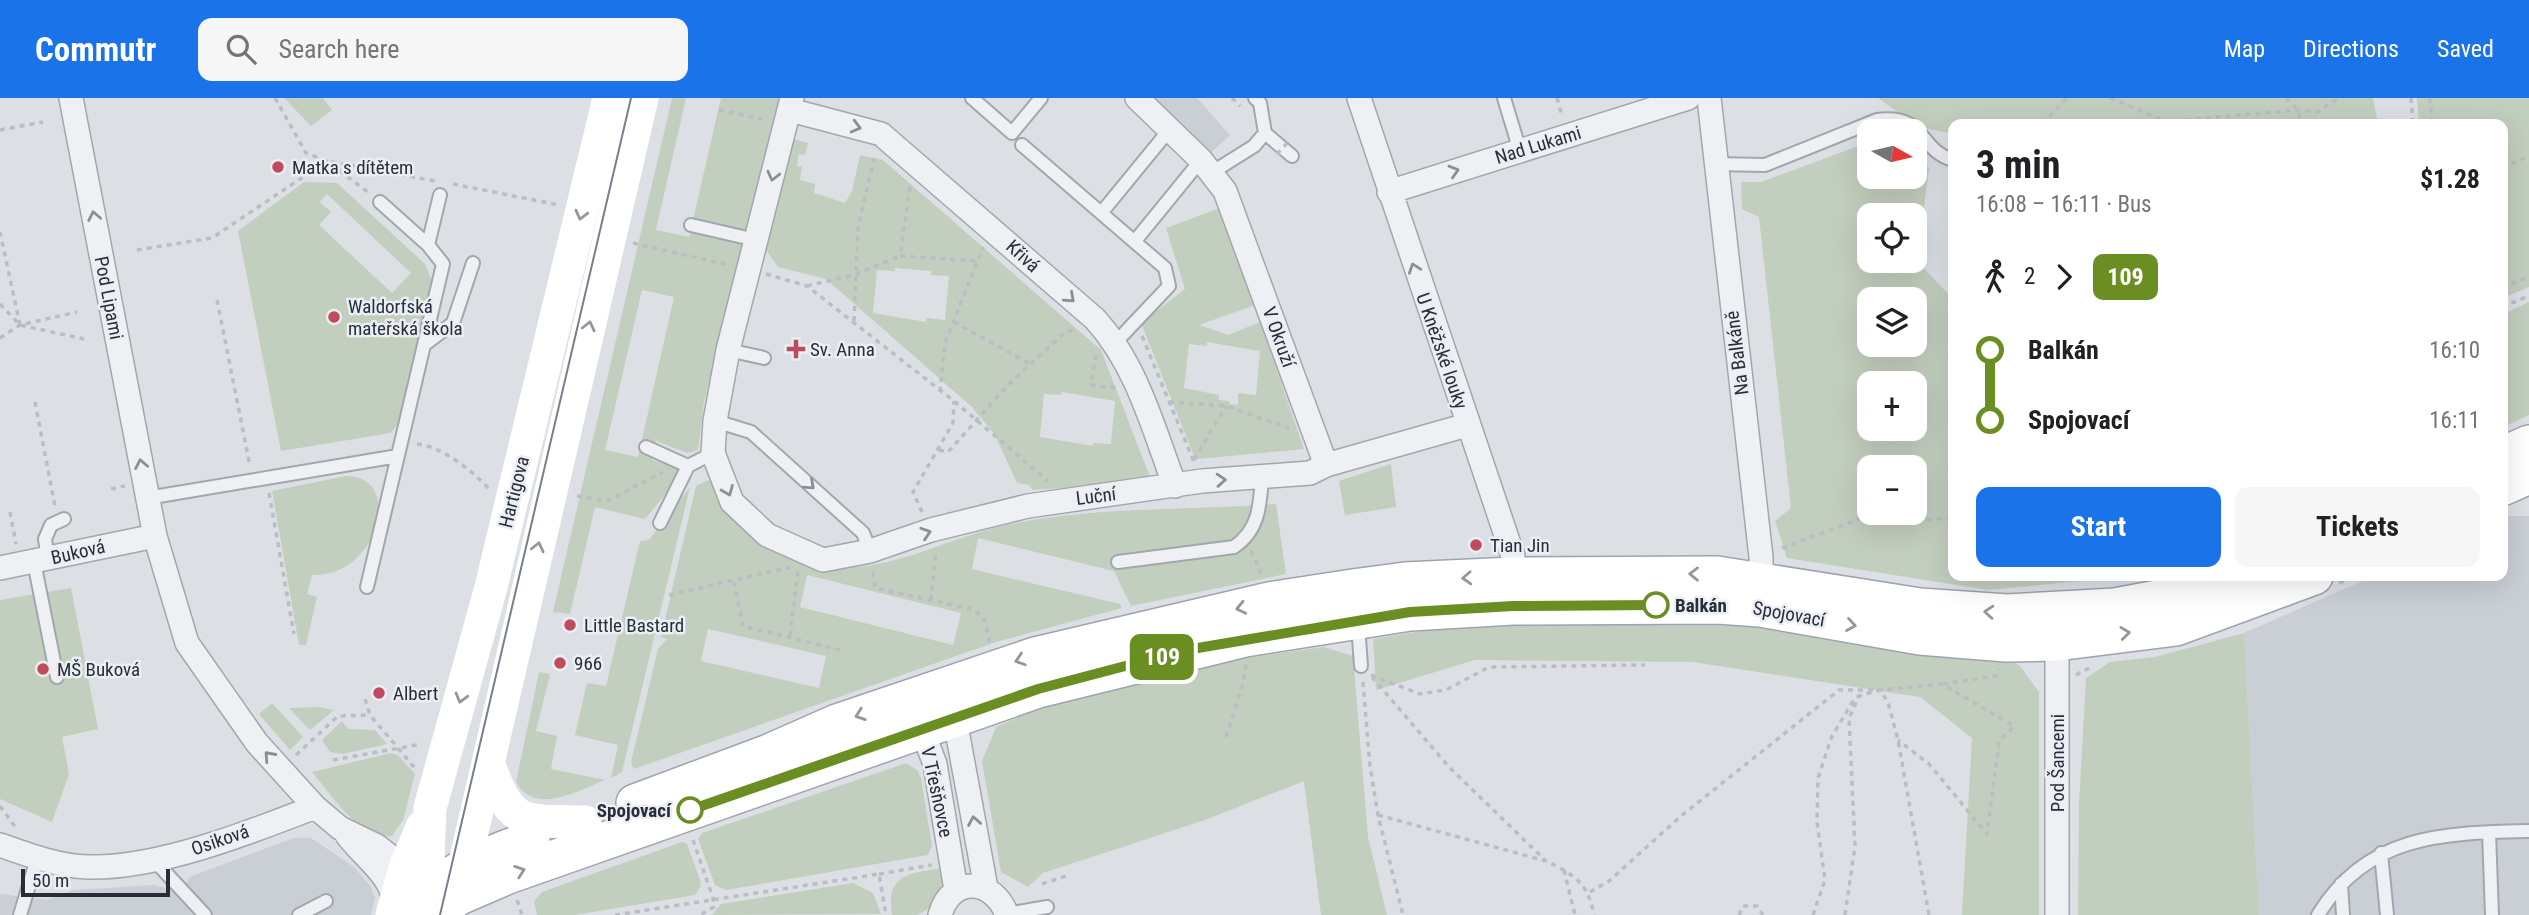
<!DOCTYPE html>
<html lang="en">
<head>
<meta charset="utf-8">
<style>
	body { margin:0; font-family:"Roboto Condensed",sans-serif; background:#f6f6f6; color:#202124; height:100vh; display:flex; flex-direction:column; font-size:26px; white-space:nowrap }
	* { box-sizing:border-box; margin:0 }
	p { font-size:23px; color:#757577 }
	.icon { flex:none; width:38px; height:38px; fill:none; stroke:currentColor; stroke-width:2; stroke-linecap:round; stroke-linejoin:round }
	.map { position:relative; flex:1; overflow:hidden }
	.sheet { position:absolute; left:1948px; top:21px; width:560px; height:462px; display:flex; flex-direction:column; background:#fff; border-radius:14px; box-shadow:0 7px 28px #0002 }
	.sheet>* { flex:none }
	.badge { padding:0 14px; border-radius:10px; font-size:24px; line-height:46px }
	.needle { width:46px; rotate:98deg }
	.controls { position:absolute; left:1857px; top:21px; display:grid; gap:14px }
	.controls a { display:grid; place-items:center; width:70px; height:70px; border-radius:14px; background:#fff; box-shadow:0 7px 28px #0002; font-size:35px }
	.scale { position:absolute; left:21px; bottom:18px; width:149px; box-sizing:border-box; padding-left:7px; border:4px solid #272e3a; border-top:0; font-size:19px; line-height:24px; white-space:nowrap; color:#272e3a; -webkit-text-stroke:5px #ebeef3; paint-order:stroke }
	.map>.badge { position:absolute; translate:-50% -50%; box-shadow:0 0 0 4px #fff }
	.legs { display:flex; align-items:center; gap:10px; height:77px; padding:0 28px; font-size:23px }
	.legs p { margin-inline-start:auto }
	.overview { display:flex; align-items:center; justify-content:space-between; height:119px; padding:0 28px }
	h1 { font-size:38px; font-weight:700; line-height:52px }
	.action { display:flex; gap:14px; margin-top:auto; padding:14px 28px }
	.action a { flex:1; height:80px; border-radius:14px; background:#1a73e8; color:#fff; font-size:28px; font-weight:700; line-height:80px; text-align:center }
	.action a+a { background:#f6f6f6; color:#202124 }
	ul { padding:0 28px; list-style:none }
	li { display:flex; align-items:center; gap:24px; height:70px; font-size:26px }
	li i { display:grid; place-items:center; width:10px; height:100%; margin:0 9px; background:currentColor }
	li i::after { content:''; width:18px; height:18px; margin:-9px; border:5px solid; border-radius:50%; background:#fff }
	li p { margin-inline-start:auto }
	li:first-child i { background:linear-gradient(#0000 50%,currentColor 0) }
	li:last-child i { background:linear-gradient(currentColor 50%,#0000 0) }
	header { display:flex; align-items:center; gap:42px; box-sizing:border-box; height:98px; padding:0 35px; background:#1a73e8; color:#fff }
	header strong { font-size:33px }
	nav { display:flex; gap:38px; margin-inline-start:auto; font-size:24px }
	.search { width:490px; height:63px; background:#f6f6f6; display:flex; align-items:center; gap:18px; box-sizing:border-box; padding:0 24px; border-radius:14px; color:#757577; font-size:26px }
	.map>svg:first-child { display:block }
</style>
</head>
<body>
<header>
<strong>Commutr</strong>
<div class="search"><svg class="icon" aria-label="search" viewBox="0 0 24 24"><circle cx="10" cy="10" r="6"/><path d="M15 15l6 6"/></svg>Search here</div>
<nav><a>Map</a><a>Directions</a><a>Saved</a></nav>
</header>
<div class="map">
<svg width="2529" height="817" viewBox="0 0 2529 817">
	<rect width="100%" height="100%" fill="#dce0e5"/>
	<!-- built -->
	<path fill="#cacfd6" d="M1155,0H1197L1230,37L1209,57Z
		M2509,418H2529V817H2259L2244,535L2374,478H2502L2503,421Z
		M294,740H311L354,769L371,789L375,800L371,817H0V796L47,802L74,792L154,787L175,792L185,789L189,779Z"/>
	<!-- green -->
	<path fill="#c2cebe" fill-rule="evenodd" d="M284,0H323L332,12L311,28Z
		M672,0H686L656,132L689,139L721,0H779L704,304L698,352L687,355L656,343L652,362L667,366L672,360L683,375L645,421L595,409L570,516L553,514ZM642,192L674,199L638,359L605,352Z
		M1878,0H2373L2378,26H1953V36L1919,29Z
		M2417,0H2529V189L2503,200L2502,26H2419Z
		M794,41L808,45L805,57L799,56L797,68L802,69L800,82L815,86L814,95L845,105L852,93L860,57L883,62L1101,252L1150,379L1134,385L1033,392L1029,387L1017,385L995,337L972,309L826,181L778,169L766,152ZM895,170L931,173V177L949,178L945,222L927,220L926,224L873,215L877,172L895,173ZM1062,294L1115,303L1111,346L1094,345L1093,348L1040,339L1044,296L1061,297Z
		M1869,44V79H1914L1915,46L1929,71L1917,163L1953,201V478H2130L1988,492L1787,460L1775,423L1791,410L1759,119L1742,111L1741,84H1761ZM1869,117H1914V163H1869ZM1869,201H1914V247H1869ZM1869,285H1914V331H1869ZM1869,369H1914V415H1869Z
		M304,84L337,85L425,166L432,183L399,324L391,335L281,353L238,133ZM327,96L411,175L392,195L319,127L331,114L320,104Z
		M1220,110L1255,207L1199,227L1228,237L1260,224L1304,351L1198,361L1194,358L1141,225L1185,191L1166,130ZM1207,244L1260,253L1256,297L1238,295V307L1230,306L1229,303L1219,302V297L1184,290L1189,246L1207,248Z
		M2529,204V317L2503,329V216Z
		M1391,366L1396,409L1345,417L1339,383Z
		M346,378C406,378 377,481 312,477L307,496L317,499L306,547H299L272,393Z
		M708,382L826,469C893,475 947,439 1011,426C1097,408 1188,413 1276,406L1286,476L1131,508L1114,473L978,440L972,471L1120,506L1122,510L996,544L634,671L631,664L658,551L667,541L661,539L696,388ZM807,477L961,515L953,547L800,509ZM708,531L826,558L819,590L701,563Z
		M690,389L622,674L611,680L618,647L575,637L587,585L606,588L640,443L649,442Z
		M71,490L98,631L62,639L69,676L52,724L0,701V502Z
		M1472,525L1758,528L1996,554L2020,568L2039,594V817H1962L1972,640L1920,599L1693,564L1475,562L1376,592L1373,541Z
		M2244,535L2259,817H2078L2079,706L2086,580L2110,564L2155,559Z
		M1324,549L1353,558L1368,739L1387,817H1321L1304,683L1205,722L1043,775L1028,789L1001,774L982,663L996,629C1099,582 1212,564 1324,549Z
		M539,574L550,576L536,633L557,638L551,671L605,682C577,693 535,718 516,684Z
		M272,605L303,639L290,652L259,616Z
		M319,609L334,612L310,632L289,610Z
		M342,623L348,631L375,632L387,646L343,656L330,654L322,642Z
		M391,655L398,657L415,676L403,722L392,738C358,741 332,697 312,674Z
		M906,665L917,672L921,680L932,748L928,757L726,792L715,787L698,741L702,735Z
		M682,744L687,746L700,782L701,788L695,797L575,817H537L534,803L542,794Z
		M944,770C944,787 936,812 916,817C909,817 900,817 892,817C885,775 911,775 944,770Z
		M853,785L873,795L881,816L712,817L721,806Z"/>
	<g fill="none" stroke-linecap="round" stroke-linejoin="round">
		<!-- lane casing -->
		<g stroke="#a2a7ae" stroke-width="16">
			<path id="lane" d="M972,0L1012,35L1041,0
				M1255,0L1260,5L1265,35L1292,58
				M1504,0L1520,53
				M1022,47L1165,170L1169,188L1116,244
				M1715,66L1765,67L1877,22C1927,16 1918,52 1953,62
				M1211,75L1254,48L1265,35
				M1102,114L1170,31
				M691,127L756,142
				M1135,143L1201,62
				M428,147L440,97
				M424,247L453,225L473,165
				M728,252L764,260
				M715,323L751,334L863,435L870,453
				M646,349L688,368L713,355
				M147,400L398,358
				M660,425L688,368
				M48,461L45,441L51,427L64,421
				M34,464L57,579
				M1118,464L1234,449C1259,432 1260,408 1262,379
				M367,489L443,166L428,147L380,104
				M1358,526L1361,568
				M2489,734L2492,817
				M2381,755L2387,817
				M154,762L205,817
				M2341,786L2343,817
				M1007,816L1047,809
				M20,817L37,761
				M299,817L326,803
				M2318,817C2367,736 2444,735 2529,733"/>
		</g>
		<!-- street casing -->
		<g stroke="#a2a7ae" stroke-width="26">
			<path id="street" d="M71,0L155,438L187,545L257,645L315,709L340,730L377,748L405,770
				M792,0L728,252L715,323L713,355L732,404L767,437L823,462L870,453L931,432L1028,408L1202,383L1310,375L1326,367L1467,327
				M1137,0L1201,62L1225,93L1326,367
				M1359,0L1513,458V491
				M1709,0L1761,459V496
				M790,12L881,36L1095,221C1137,267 1153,330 1175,388
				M1389,94L1688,0
				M0,470L155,438
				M2057,531V817
				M946,614L955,622L986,790
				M923,621L922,632L935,666L956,792
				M347,737C362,758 396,780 394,809
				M0,747C28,757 58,768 88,769C157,771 251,734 315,709
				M940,817C951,777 994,780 1007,817"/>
		</g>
		<!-- primary casing -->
		<g stroke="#9da4af" stroke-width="40">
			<path id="primary" d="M2502,358L2529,346
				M2502,389L2529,377
				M635,705L769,655L837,625L1035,558L1269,503L1353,490L1405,483L1513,478L1717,477L1920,509L2007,515L2115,509L2174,498L2233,478
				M404,817C444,776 477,760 531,742
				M435,817L457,799L508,777L1038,591L1245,540L1410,514L1513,508L1718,507L1760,510L1920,538L2006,545L2057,544L2176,529L2314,478"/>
		</g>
		<!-- path -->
		<path stroke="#babec4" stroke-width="3.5" stroke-dasharray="5 5" stroke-linecap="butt" d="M275,0L306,55L327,63L435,83
			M1232,0L1240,8
			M1557,0L1562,18
			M2110,0L2163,22
			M2286,0L2298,12L2301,26
			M2411,0L2413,26
			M2430,0L2432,26
			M719,12L767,22
			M2042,26L2067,0
			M2136,26L2298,12L2317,14L2339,0
			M0,32L43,24
			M2502,70L2529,58
			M453,86L559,107
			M910,89L900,158L979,163
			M0,134L20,227
			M633,145L728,167
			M137,152L212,140L327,63L369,95
			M766,176L807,188L954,303L1048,383
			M807,188L854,177L900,158
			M2502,190L2529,179
			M217,202L250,368
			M0,206L20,227L84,241
			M2502,209L2529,198
			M854,223L858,128L875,58
			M954,224L1030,266
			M1142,238L1194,364
			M0,240L20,227L77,214
			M1096,257L1091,287L1116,290
			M940,294L945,245L983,149
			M35,304L55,408
			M1169,304L1226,308L1289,330
			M417,346C441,348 473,373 489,391
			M939,352L948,354L1008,287L1063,236L1074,231
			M1194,362L1226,308
			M111,391L125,388
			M269,395L294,536
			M577,398L607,403L663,374
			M10,414L16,446
			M922,414L913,394L953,325L954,303
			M1877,415L1930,422L1953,419
			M1782,450L1875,415
			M1251,453L1262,477
			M873,474L875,490L975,512L985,523L990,546
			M734,484L743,528L840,552
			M2339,485L2356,478
			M669,497L790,469
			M931,502L936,452
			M790,538L798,473
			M1371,577L1420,596L1446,592L1489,569L1645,567
			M2076,577L2091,569
			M1372,579L1449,669L1546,763
			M1363,584L1370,668L1378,717L1403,817
			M1943,586L1996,578L2000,571
			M365,601L370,617L414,669
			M1226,639L1243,586L1246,567
			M296,657L338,618L370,617
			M333,662L422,646
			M0,708L16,730
			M1378,717L1546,763C1575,777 1588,785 1594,817
			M693,742L713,800L714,809L700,817
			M1564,772L1575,817
			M879,776L932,767
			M1042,786L1066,778
			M1590,794L1609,783L1681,718L1839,592H1880L1942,586L2014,628L1999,644L1987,736L1929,666L1898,642
			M517,802L522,817
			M615,817L879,776L886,817
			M1739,817L1743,808H1757L1763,817
			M1813,817L1825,782L1817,724L1818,680L1832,638L1855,600L1859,598
			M1845,817L1855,748L1849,620L1859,598L1880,592L1888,604L1898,642L1929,817"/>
		<!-- lane -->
		<use href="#lane" stroke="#eef0f4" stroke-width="12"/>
		<!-- street -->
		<use href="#street" stroke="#eef0f4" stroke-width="23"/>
		<!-- secondary -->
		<path stroke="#fff" stroke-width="33" d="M609,0L490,493L430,710L428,763L440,784L457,799L642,0
			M488,664C510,729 522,723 585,724
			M392,817L405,770L422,729"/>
		<!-- primary -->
		<use href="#primary" stroke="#fff" stroke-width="37"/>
		<!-- tram -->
		<path stroke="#777f8d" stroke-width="2" d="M440,817L631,0"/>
		<!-- path-bridge -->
		<path stroke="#babec4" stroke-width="3.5" stroke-dasharray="5 5" stroke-linecap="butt" d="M1277,56L1289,43"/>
	</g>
	<!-- one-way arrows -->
	<defs><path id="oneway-chevron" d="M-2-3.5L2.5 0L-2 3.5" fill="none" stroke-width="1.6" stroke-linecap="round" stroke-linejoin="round" transform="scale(1.75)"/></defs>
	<g stroke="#8a8f97">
		<use href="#oneway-chevron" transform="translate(856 29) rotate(15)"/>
		<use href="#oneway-chevron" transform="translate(1454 73) rotate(-17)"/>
		<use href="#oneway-chevron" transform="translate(773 78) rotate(104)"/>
		<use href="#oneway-chevron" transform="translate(94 118) rotate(-101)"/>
		<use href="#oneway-chevron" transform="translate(1414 170) rotate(-109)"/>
		<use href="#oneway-chevron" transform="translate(1070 200) rotate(42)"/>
		<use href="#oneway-chevron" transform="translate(141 366) rotate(-101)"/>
		<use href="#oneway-chevron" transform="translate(1221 382) rotate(-4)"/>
		<use href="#oneway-chevron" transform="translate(810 387) rotate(42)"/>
		<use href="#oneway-chevron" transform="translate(728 393) rotate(68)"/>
		<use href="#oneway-chevron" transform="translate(926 435) rotate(-18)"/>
		<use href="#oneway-chevron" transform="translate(269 658) rotate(-132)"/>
		<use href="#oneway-chevron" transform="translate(974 723) rotate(-100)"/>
	</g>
	<g stroke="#93969c">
		<use href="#oneway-chevron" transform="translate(581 117) rotate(104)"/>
		<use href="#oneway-chevron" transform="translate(589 228) rotate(-77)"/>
		<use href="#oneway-chevron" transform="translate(538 449) rotate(-77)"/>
		<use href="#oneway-chevron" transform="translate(1694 476) rotate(-179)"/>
		<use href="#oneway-chevron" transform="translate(1467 480) rotate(177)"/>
		<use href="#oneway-chevron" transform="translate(1241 510) rotate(167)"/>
		<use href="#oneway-chevron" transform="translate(1989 514) rotate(-176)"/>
		<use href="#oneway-chevron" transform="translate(1851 527) rotate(9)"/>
		<use href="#oneway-chevron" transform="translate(2125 535) rotate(-7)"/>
		<use href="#oneway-chevron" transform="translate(1020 562) rotate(162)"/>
		<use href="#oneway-chevron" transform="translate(461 600) rotate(105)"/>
		<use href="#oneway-chevron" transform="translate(860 617) rotate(161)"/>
		<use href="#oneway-chevron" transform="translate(520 773) rotate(-19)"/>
	</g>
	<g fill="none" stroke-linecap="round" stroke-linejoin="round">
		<!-- line-1 casing -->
		<g stroke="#fff" stroke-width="16">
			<path id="line-1" d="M690,712L1038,591L1186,552L1410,514L1513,508L1656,507"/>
		</g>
		<!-- line-1 -->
		<use href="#line-1" stroke="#6b8e23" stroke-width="10"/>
	</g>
	<!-- markers -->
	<g fill="#c04b5e" stroke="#ebeef3" stroke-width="2.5">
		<circle cx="278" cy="69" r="7"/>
		<circle cx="334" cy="219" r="7"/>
		<path d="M792.5 240.5h7v7h7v7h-7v7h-7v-7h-7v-7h7z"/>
		<circle cx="1476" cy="447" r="7"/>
		<circle cx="570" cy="527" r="7"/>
		<circle cx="560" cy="565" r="7"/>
		<circle cx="43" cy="571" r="7"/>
		<circle cx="379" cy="595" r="7"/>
	</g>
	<g fill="#fff" stroke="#6b8e23" stroke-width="3.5">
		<circle cx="1656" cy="507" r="12"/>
		<circle cx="690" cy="712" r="12"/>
	</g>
	<g text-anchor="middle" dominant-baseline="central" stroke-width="5" stroke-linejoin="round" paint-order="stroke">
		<!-- street labels -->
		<g font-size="19" fill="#272e3a" stroke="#ebeef3">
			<text transform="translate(1538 47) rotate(-17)">Nad Lukami</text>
			<text transform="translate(1023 158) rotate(42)">Křivá</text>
			<text transform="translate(109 200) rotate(79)">Pod Lipami</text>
			<text transform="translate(1279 239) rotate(70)">V Okruží</text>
			<text transform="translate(1442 253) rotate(71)">U Kněžské louky</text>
			<text transform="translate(1737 255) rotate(-97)">Na Balkáně</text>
			<text transform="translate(514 394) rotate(-76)">Hartigova</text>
			<text transform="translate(1096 398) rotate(-7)">Luční</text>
			<text transform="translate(78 454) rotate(-13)">Buková</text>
			<text transform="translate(1789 516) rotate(10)">Spojovací</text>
			<text transform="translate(2057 665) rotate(-90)">Pod Šancemi</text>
			<text transform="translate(937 694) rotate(78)">V Třešňovce</text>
			<text transform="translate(220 742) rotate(-19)">Osiková</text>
		</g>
		<!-- poi labels -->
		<g font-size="19" fill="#272e3a" stroke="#ebeef3" text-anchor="start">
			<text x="292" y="69">Matka s dítětem</text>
			<text x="348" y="208">Waldorfská<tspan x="348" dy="22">mateřská škola</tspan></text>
			<text x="810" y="251">Sv. Anna</text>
			<text x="1490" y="447">Tian Jin</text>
			<text x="584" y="527">Little Bastard</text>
			<text x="574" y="565">966</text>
			<text x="57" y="571">MŠ Buková</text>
			<text x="393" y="595">Albert</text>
		</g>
		<!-- stop labels -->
		<g font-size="19" font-weight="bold" fill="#272e3a" stroke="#ebeef3" text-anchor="start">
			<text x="1675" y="507">Balkán</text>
			<text x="671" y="712" text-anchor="end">Spojovací</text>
		</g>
	</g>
</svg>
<div class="controls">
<a><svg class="needle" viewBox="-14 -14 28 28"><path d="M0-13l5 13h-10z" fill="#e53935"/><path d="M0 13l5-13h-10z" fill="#757577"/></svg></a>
<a><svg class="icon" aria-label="locate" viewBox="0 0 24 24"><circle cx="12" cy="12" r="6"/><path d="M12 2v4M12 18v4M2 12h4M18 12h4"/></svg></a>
<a><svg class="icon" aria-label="layers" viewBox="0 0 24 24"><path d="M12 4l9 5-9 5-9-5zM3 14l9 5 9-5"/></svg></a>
<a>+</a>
<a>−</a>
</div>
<div class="scale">50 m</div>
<b class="badge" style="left:1162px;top:559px;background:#6b8e23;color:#fff">109</b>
<section class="sheet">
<div class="overview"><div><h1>3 min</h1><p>16:08 – 16:11 · Bus</p></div><b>$1.28</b></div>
<div class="legs"><svg class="icon" aria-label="walk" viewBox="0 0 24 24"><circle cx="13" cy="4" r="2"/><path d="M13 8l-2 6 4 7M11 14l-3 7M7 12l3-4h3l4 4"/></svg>2<svg class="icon" aria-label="forward" viewBox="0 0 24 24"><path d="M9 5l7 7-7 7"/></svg><b class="badge" style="background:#6b8e23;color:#fff">109</b></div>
<ul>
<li><i style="color:#6b8e23"></i><b>Balkán</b><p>16:10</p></li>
<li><i style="color:#6b8e23"></i><b>Spojovací</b><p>16:11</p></li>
</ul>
<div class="action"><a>Start</a><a>Tickets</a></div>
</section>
</div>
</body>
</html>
